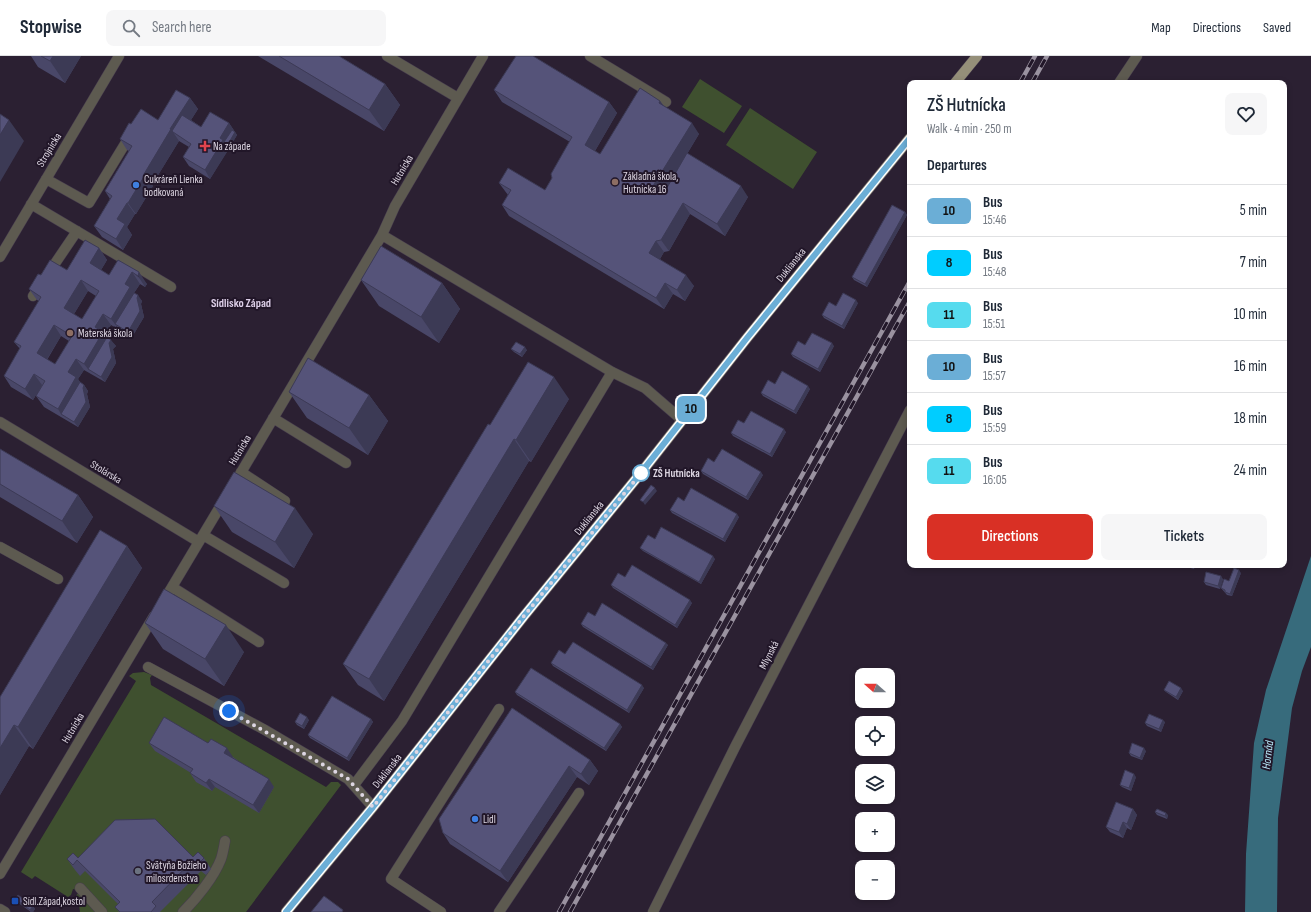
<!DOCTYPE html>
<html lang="en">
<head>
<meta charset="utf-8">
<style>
	body { margin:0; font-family:"Sofia Sans Condensed",sans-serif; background:#f6f6f7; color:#1f2937; height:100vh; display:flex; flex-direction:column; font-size:15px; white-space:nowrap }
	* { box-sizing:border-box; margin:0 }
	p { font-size:13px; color:#747a83 }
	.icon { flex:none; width:22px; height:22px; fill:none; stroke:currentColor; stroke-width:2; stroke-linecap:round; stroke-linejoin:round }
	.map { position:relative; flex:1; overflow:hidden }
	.sheet { position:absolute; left:907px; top:24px; width:380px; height:488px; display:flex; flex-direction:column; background:#fff; border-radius:8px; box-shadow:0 2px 6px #0003 }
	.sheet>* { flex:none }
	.badge { padding:0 8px; border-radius:6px; font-size:14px; line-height:26px }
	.needle { width:26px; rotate:291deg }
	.fabs { position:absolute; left:855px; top:612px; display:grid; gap:8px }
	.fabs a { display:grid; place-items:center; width:40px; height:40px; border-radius:8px; background:#fff; box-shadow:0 2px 6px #0003; font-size:20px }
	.you { position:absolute; width:20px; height:20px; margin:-10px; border:3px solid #fff; border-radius:50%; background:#1a73e8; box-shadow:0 0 0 6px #1a73e833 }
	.map>.badge { position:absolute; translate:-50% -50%; box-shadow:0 0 0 2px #fff }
	h2 { padding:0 20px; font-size:15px; line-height:36px }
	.round { display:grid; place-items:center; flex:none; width:42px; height:42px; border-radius:8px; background:#f6f6f7 }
	.headline { display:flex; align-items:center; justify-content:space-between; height:68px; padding:0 20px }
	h1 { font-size:19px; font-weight:600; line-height:30px }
	.action { display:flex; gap:8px; margin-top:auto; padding:8px 20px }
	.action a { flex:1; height:46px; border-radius:8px; background:#d93025; color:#fff; font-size:16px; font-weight:600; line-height:46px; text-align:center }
	.action a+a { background:#f6f6f7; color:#1f2937 }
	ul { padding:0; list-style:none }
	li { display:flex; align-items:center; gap:12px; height:52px; padding:0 20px; border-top:1px solid #e0e1e3 }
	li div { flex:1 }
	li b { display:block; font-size:15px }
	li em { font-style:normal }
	li .badge { min-width:44px; font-weight:700; text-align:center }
	header { display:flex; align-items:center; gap:24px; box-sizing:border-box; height:56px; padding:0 20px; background:#fff; border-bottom:1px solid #e0e1e3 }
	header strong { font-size:19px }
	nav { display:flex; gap:22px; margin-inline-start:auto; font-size:14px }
	.search { width:280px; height:36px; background:#f6f6f7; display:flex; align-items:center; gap:10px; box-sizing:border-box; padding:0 14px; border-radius:8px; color:#747a83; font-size:15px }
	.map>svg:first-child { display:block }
</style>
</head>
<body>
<header>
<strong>Stopwise</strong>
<div class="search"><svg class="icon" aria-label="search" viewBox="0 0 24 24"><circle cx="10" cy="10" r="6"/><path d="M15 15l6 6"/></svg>Search here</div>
<nav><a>Map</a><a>Directions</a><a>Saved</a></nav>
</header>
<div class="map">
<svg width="1311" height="856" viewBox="0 0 1311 856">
	<rect width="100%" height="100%" fill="#2b2032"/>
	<!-- green -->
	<path fill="#3f502f" d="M700,23L742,50L724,77L682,51Z
		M750,52L817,96L793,133L726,89Z
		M144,616L152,619L150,622L151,629L326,731L331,726H338L341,729L246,856H80L79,849L74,842L80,835L73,833L71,839L68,841L35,820L32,823L21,816L136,625L129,620L133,617Z"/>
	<!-- water -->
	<path fill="#376b7c" d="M1311,500V591L1302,615L1292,652L1278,762L1277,856H1245L1246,798L1254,687L1266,634Z"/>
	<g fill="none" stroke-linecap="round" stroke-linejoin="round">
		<!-- minor casing -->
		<g stroke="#473d4e" stroke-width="11">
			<path id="minor" d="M387,0L458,42
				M590,0L666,46
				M1119,27L1137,0
				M46,123L89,147L131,78
				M31,148L171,231
				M382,179L612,316L645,332L682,364
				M0,201L119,0
				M33,240L77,175
				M273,362L346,407
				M0,366L199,486
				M241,416L285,445
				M233,430L382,179L395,150L483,0
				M203,479L284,527
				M0,491L58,523
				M172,531L259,586
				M163,546L224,444
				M148,611L265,674L348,723L373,751
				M354,729L402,665L612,316
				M0,818L154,560
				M80,832L102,856
				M0,853L5,856
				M183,856C197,842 214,821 221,803C223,797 224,791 225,785
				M441,856L391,823L499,653
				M499,856L579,737
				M653,856L735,691L910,354"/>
		</g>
		<!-- major casing -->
		<g stroke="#473d4e" stroke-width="11">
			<path id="major" d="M955,27L977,0
				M286,856L373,751L524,560L640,418L747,282L910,82"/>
		</g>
		<!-- minor -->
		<use href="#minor" stroke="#5d5a50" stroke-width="10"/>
		<!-- major -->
		<use href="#major" stroke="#958f79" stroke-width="10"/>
		<!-- rail casing -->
		<g stroke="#9a92a0" stroke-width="4.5">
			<path id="rail" d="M1020,27L1035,0
				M1032,27L1047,0
				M559,856L910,225
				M570,856L910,245"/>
		</g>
		<!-- rail -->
		<use href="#rail" stroke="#211628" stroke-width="3" stroke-dasharray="9" stroke-linecap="butt"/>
	</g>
	<!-- wall -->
	<path fill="#494768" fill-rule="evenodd" d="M31,0H81L65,27L38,11Z
		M258,0H339L385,28L400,49L384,75Z
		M494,34L609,46L617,57L595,95L600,98L660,45L664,50L699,78L687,98L748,141L725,180L690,158L669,195L664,196L660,203L694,230L685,245L673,238L664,253L509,160L502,149L508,139L499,127L545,134L552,122L570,86L502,46ZM686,99L664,137V136Z
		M190,42L198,53L191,64L201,71L229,67L237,79L210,123L189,110L183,101L189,91L179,85L152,129L153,130L136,158H135L127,171L132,179L123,194L102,181L94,170L110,143L105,135L129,95L127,94L120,83L131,68L158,64Z
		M905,156L907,159L867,231L854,224L852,221Z
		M99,192L107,204L101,214L109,219L118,204L147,228L145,231L140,228L134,237L142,245L141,248L144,261L132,281L111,269L105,278L107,281L116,290L113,293L116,307L105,326L84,314L78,323L80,326L84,329L88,335L87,338L90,351L78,371L44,351L36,340L42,329L33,344L11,331L4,320L20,293L14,286L39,245L37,244L29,233L41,219L67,214ZM88,235L96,240L82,263L74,258ZM61,280L69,285L55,308L47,304Z
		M361,224L442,227L460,253L439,287L379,250Z
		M858,247L844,273L824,262L822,259L836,250Z
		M805,289L834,290L820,316L793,301L791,298Z
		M511,293L527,294L522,301L514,296Z
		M775,328L810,333L796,358L763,340L761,337Z
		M289,336L369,339L388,365L368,399L307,362Z
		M569,343L531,406L529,405L384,645L358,629L343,608L490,369Z
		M744,367L786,376L772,401L733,380L731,377Z
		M0,393L78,439L93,461L77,487L0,441Z
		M714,406L763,419L748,444L703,418L701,415Z
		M684,445L739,461L725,486L672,457L670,454Z
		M214,450L313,478L294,512L232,476Z
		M655,483L715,503L701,528L643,495L640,492Z
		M127,490L142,512L33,693L29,690L0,739V641Z
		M1185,509H1195L1194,513L1187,511Z
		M1241,517L1232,540L1227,539L1221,532L1229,525Z
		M625,521L692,547L677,572L613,532L611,529Z
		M1223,523L1220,533L1206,529L1204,526Z
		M595,560L668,589L653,614L583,571L581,568Z
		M145,567L244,596L224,630L163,593Z
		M565,598L644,632L629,657L553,610L551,607Z
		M1164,634L1183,635L1178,644L1166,636Z
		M515,636L620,668L622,671L606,695L517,639Z
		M512,652L590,704L598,715L589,729L577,721L508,826L450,788L443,777Z
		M371,663L373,666L349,705L310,682L308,679Z
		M309,664L304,673L297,669L295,666Z
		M1165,666L1161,676L1147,670L1145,667Z
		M149,687H208L233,701L274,731L259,757L215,731L212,735L196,726L190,717H191L155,695Z
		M1146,695L1142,704L1131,700L1129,697Z
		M1136,721L1131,735L1122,731L1120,729Z
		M1133,753L1137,759L1131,774L1127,772L1123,782L1110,776L1106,771Z
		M1155,756L1168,759L1167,763L1157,759Z
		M193,801L204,802L211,813L206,819L201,815L160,856H119L115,851L118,848L85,815L80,820L75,814L67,803L78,802Z
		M15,843L33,850L35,853L33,856H31L17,846Z"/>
	<!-- shaded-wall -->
	<path fill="#3c3a55" d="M53,0H81L65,27L50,5Z
		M385,28L400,49L384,75L369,54Z
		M190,42L198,53L180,81L173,76L179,85L152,129L153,130L136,158L128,147L144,118L170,73Z
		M660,45L668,56L659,47Z
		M609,46L617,57L592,100L585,89Z
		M9,64L24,85L0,126V79Z
		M229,67L235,76L226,89L229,93L210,123L205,114L220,82Z
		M692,67L699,78L661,141L653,130Z
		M235,76L237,79L229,93L227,90Z
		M741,130L748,141L725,180L717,168Z
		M127,147L135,158L127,171L132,179L123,194L116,183L117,163Z
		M683,147L690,158L669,195L661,184Z
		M905,156L907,159L867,231L865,228Z
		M656,185L664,196L657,208L649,197Z
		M99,192L107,204L98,219L90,207Z
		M132,216L140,228L134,237L138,239L142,245L141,248L144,261L132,281L128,276L115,268L111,263L125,228Z
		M139,216L147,228L145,231L138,220Z
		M686,219L694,230L685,245L677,234Z
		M81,224L88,235L71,263L64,252Z
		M442,227L460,253L439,287L421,261Z
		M665,227L673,238L664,253L656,242Z
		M856,244L858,247L844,273L842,270Z
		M103,258L111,269L105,278L110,286L111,284L116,290L113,293L116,307L105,326L101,321L88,313L84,308L95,271Z
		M54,269L61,280L44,308L37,297Z
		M832,287L834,290L820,316L818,313Z
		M525,291L527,294L522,301L520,298Z
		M76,303L84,314L78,323L83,331L84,329L88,335L87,338L90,351L78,371L74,366L61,358L58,353L68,316Z
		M34,318L42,329L33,344L25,333Z
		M554,321L569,343L531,406L516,384Z
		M808,330L810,333L796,358L794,355Z
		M369,339L388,365L368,399L349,372Z
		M784,373L786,376L772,401L770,398Z
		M514,383L529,405L384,645L369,623Z
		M761,416L763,419L748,444L746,441Z
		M655,432L657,435L645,449L643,446Z
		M78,439L93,461L77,487L62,465Z
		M295,452L313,478L294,512L275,486Z
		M737,458L739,461L725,486L723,483Z
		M127,490L142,512L33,693L18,671Z
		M713,500L715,503L701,528L699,526Z
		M1192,509H1195L1194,513L1192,510Z
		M1239,514L1241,517L1232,540L1230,538Z
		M1221,520L1223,523L1220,533L1218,530Z
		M690,544L692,547L677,572L675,569Z
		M226,569L244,596L224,630L205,603Z
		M666,587L668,589L653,614L651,611Z
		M642,629L644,632L629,657L627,654Z
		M1181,632L1183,635L1178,644L1176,641Z
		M307,661L309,664L304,673L302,670Z
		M371,663L373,666L349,705L347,702Z
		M1163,664L1165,666L1161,676L1159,673Z
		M620,668L622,671L606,695L604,692Z
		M14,669L29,690L0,739V692Z
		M227,692L233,701L230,705L224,697Z
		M1144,692L1146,695L1142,704L1140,702Z
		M590,704L598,715L589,729L581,718Z
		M569,710L577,721L508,826L500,815Z
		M1134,718L1136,721L1131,735L1129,732Z
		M209,723L215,731L212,735L206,727Z
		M269,723L274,731L259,757L253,749Z
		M1133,753L1137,759L1131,774L1127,768Z
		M1166,757L1168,759L1167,763L1165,760Z
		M1123,766L1127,772L1123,782L1119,776Z
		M33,850L35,853L33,856H31L30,854Z"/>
	<!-- building -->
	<path fill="#555379" stroke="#3c3a55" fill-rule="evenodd" d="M41,0H53L50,5Z
		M279,0H339L385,28L369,54Z
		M516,0H533L609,46L585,89L600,98L640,32L660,45L659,47L692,67L653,130L664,137L687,97L741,130L717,168L683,147L661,184L656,185L649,197L686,219L677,234L665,227L656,242L502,149L511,134L499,127L508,112L545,134L552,122L551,118L572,81L494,34Z
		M176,34L190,42L170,73H171L144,118L145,119L128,147H127L117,163L125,168L116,183L94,170L112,140L105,135L132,90L120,83L129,67L131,68L141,53L158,64Z
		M210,56L229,67L220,82L223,84L205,114L183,101L191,88L173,76L172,75L182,59L201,71Z
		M0,58L9,64L0,79Z
		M232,74L235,76L227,90L224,86Z
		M892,149L905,156L865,228L852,221Z
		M85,184L99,192L90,207L109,219L118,204L139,216L138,220L132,216L125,228L130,231L111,263L103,258L95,271L103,276L84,308L76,303L68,316L76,321L58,353L36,340L45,325L34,318L25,333L4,320L21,290L14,286L41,241L29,233L38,218L41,219L50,204L67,214ZM81,224L99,235L82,263L64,252ZM54,269L72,280L55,308L37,297Z
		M381,190L442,227L421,261L361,224Z
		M134,237L138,239L137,242L140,255L128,276L115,268Z
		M843,237L856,244L842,270L822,259L829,246L836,250Z
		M812,277L832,287L818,313L791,298L798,285L805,289Z
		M107,281L111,284L109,287L112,301L101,321L88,313Z
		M516,286L525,291L520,298L511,293Z
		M308,302L369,339L349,372L289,336Z
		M528,306L554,321L516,384L514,383L369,623L343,608L488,368L490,369Z
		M782,315L808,330L794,355L761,337L768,324L775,328Z
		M80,326L84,329L83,332L86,346L74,366L61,358Z
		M751,355L784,373L770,398L731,377L738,364L744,367Z
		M0,393L78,439L62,465L0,428Z
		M722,393L761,416L746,441L701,415L708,402L714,406Z
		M234,416L295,452L275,486L214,450Z
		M651,429L655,432L643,446L640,444Z
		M691,432L737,458L723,483L670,454L678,441L684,445Z
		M661,471L713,500L699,526L640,492L648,479L655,483Z
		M100,474L127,490L18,671L14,669L0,692V641Z
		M632,509L690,544L675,569L611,529L618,517L625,521Z
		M1234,512L1239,514L1230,538L1225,536V534L1221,532L1224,523L1229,525Z
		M1206,516L1221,520L1218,530L1204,526Z
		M164,533L226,569L205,603L145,567Z
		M602,547L666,587L651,611L581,568L588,556L595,560Z
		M573,586L642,629L627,654L551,607L559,594L565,598Z
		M531,612L620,668L604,692L515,636Z
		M1169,625L1181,632L1176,641L1164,634Z
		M332,640L371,663L347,702L308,679Z
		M512,652L590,704L581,718L569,710L500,815L443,777L439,763Z
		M300,657L307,661L302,670L295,666Z
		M1149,658L1163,664L1159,673L1145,667Z
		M164,661L208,687L211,683L227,692L224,697L269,723L253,749L209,723L206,727L190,717L193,713L149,687Z
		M1132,687L1144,692L1140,702L1129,697Z
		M1125,714L1134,718L1129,732L1120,729Z
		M1116,746L1133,753L1127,768L1123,766L1119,776L1106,771Z
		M1157,753L1166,757L1165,760L1155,756Z
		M155,763L193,801L198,796L204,802L198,808L193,804L152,846L156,850L151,856H120L115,851L120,846L77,804L73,809L67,803L73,797L78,802L115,764Z
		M18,839L33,850L30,854L15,843Z
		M324,840L343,854L342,856H311Z"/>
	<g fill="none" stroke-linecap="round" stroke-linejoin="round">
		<!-- line casing -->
		<g stroke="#fff" stroke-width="9">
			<path id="line" d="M286,856L373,751L524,560L640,418L747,282L910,82"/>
		</g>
		<!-- line -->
		<use href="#line" stroke="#6baed6" stroke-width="6"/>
		<!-- walk -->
		<path stroke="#ddd6e2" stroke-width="4" stroke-dasharray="0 7.2" d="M229,655L348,723L373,751L524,560L641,417"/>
	</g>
	<!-- markers -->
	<path fill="#e0444e" stroke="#211628" stroke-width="1.5" d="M203 84h4v4h4v4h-4v4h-4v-4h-4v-4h4z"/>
	<g fill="#8d6e63" stroke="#211628" stroke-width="1.5">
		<circle cx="615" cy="126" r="4"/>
		<circle cx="70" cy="277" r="4"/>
	</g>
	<g fill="#3f7fe0" stroke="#211628" stroke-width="1.5">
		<circle cx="136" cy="129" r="4"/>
		<circle cx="475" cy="763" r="4"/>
	</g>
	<circle fill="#fff" stroke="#6baed6" stroke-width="2" cx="641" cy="417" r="8"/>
	<circle fill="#6b7280" stroke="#211628" stroke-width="1.5" cx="138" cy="815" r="4"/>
	<rect fill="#1a4fb4" stroke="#211628" stroke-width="1.5" x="11" y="841" width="8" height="8" rx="2"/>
	<g text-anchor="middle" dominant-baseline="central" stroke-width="4" stroke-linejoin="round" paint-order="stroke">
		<!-- poi labels -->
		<g font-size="11" fill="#ddd6e2" stroke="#211628" text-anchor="start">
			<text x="213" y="90">Na západe</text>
			<text x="623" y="120">Základná škola,<tspan x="623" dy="13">Hutnícka 16</tspan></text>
			<text x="144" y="123">Cukráreň Lienka<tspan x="144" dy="13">bodkovaná</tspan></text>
			<text x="78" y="277">Materská škola</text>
			<text x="483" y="763">Lidl</text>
			<text x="146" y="809">Svätyňa Božieho<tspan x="146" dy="13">milosrdenstva</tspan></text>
			<text x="23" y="845">Sídl.Západ,kostol</text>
		</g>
		<!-- street labels -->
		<g font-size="11" fill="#ddd6e2" stroke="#211628">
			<text transform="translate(49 94) rotate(-59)">Strojnícka</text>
			<text transform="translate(402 114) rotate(-59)">Hutnícka</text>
			<text transform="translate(791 209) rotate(-51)">Duklianska</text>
			<text transform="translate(240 394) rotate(-59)">Hutnícka</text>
			<text transform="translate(106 416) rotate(31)">Stolárska</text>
			<text transform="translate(589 462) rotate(-51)">Duklianska</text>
			<text transform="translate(769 599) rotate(-63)">Mlynská</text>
			<text transform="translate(73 672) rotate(-59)">Hutnícka</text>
			<text transform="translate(387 715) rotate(-52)">Duklianska</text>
		</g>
		<!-- stop labels -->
		<g font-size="11" font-weight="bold" fill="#ddd6e2" stroke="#211628" text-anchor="start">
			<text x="653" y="417">ZŠ Hutnícka</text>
		</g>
		<!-- neighbourhood labels -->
		<g font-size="12" font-weight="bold" fill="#dccee7" stroke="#211628">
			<text x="241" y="247">Sídlisko Západ</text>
		</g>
		<!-- water labels -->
		<g font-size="12" font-style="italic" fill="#baeafb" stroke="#211628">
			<text transform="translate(1268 699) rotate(-83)">Hornád</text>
		</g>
	</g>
</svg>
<div class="fabs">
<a><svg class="needle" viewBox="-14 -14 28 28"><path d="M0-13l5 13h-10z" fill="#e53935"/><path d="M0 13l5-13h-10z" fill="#747a83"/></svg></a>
<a><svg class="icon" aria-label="locate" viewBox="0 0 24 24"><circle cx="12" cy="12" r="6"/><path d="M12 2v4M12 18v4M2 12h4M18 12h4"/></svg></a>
<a><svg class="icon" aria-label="layers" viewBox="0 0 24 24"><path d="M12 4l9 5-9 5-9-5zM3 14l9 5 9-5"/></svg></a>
<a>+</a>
<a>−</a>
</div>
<div class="you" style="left:229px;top:655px"></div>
<b class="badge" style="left:691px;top:353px;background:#6baed6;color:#111">10</b>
<section class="sheet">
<div class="headline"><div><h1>ZŠ Hutnícka</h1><p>Walk · 4 min · 250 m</p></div><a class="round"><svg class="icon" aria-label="heart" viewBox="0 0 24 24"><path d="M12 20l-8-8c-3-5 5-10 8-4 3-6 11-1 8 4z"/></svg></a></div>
<h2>Departures</h2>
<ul>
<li><span class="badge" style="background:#6baed6;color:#111">10</span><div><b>Bus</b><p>15:46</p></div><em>5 min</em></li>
<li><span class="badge" style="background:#00cdff;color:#111">8</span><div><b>Bus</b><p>15:48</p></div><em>7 min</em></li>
<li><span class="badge" style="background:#56dbee;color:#111">11</span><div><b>Bus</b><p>15:51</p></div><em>10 min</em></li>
<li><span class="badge" style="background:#6baed6;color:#111">10</span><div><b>Bus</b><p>15:57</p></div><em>16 min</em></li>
<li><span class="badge" style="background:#00cdff;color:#111">8</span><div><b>Bus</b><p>15:59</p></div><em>18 min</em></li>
<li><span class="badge" style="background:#56dbee;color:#111">11</span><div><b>Bus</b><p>16:05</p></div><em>24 min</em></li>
</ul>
<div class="action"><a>Directions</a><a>Tickets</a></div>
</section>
</div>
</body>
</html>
